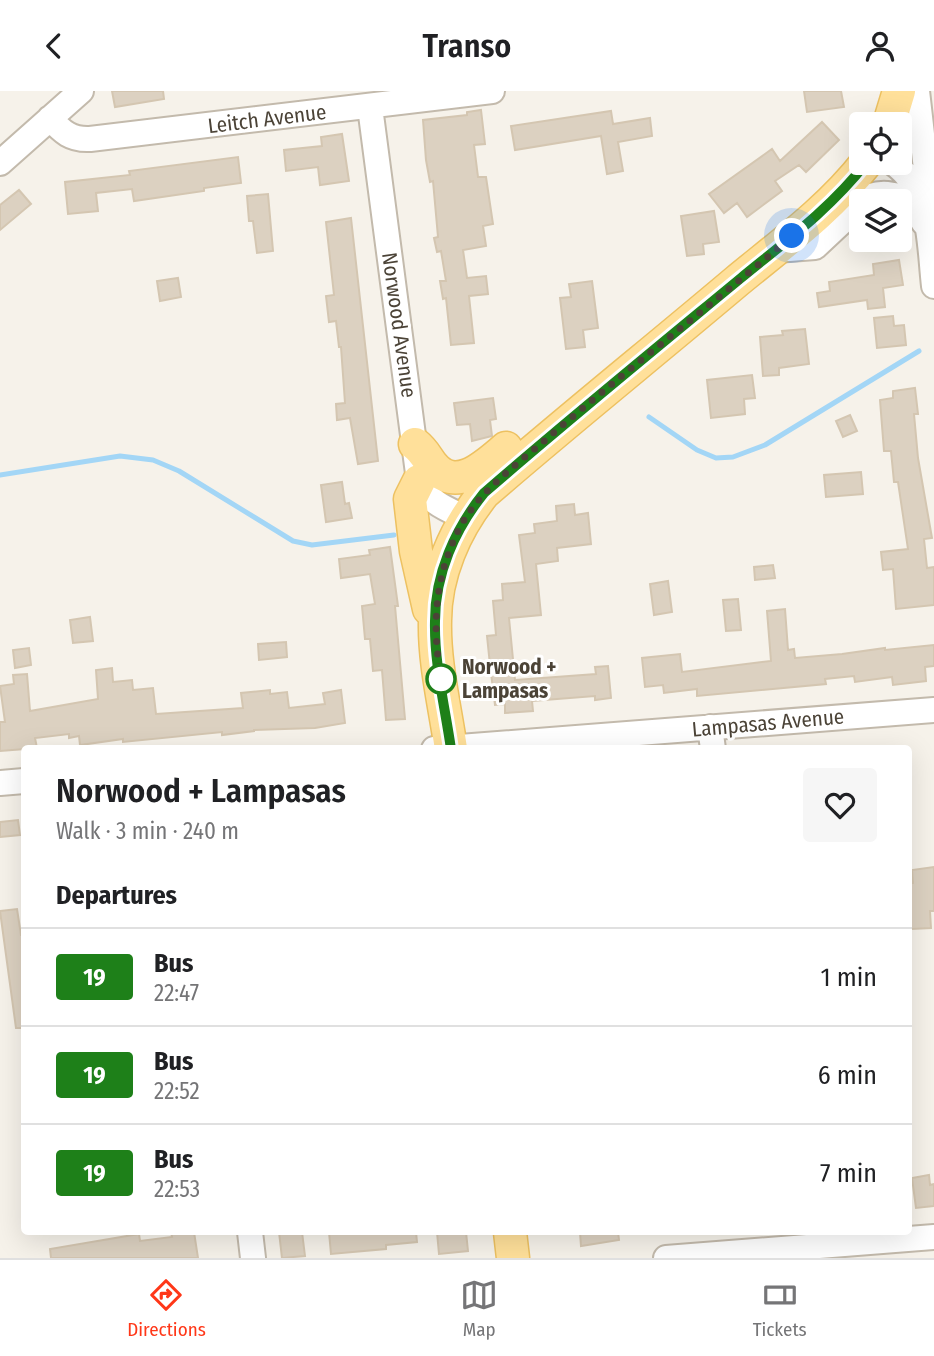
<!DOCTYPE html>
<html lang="en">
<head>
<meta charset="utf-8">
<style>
	body { margin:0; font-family:"Fira Sans Condensed",sans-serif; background:#f6f6f6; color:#202124; height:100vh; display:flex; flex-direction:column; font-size:26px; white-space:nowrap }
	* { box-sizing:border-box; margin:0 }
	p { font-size:23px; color:#757577 }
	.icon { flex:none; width:38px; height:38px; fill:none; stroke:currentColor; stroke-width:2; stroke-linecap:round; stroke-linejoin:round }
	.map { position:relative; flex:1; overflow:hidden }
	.panel { position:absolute; left:21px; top:654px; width:891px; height:490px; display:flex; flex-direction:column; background:#fff; border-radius:7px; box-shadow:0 7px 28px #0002 }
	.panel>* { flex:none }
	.badge { padding:0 14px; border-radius:5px; font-size:24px; line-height:46px }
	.tools { position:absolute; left:849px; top:21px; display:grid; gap:14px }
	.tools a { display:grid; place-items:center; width:63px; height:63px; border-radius:7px; background:#fff; box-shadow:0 7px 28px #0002; font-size:35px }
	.you { position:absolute; width:35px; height:35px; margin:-18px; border:5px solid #fff; border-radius:50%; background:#1a73e8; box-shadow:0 0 0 10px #1a73e833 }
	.map>.badge { position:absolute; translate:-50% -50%; box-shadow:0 0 0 4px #fff }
	h2 { padding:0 35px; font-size:26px; line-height:63px }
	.round { display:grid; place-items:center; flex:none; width:74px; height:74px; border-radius:7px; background:#f6f6f6 }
	.summary { display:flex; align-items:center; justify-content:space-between; height:119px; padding:0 35px }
	h1 { font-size:33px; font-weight:600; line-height:52px }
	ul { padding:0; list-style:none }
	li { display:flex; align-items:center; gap:21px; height:98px; padding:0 35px; border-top:2px solid #e0e0e0 }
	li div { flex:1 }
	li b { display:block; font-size:26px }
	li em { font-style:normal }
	li .badge { min-width:77px; font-weight:700; text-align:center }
	header { display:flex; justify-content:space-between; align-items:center; height:91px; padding:0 35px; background:#fff; font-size:32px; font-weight:600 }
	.menu { display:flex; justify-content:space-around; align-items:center; height:98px; border-top:2px solid #e0e0e0; background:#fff; font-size:19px; color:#757577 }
	.menu a { display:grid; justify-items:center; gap:4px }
	.menu .current { color:#ff3718 }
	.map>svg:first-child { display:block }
</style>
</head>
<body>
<header><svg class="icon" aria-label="back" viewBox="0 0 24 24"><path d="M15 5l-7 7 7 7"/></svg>Transo<svg class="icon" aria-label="person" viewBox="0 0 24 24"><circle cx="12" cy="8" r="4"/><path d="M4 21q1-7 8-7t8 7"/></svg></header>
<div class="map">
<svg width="934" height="1167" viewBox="0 0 934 1167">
	<rect width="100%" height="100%" fill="#f6f2ea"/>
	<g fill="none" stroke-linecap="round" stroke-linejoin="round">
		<!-- stream -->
		<path stroke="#a3d6f6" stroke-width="5" d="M649,326L697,359L716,367L733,366L765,354L919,260
			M0,384L120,365L153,369L179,380L293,450L312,454L394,444"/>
	</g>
	<!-- building -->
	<path fill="#dcd1c1" stroke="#d4c6b1" stroke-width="2" d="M112,0H163L164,8L115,16Z
		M804,0H841L844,16L807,21Z
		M481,19L485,53L474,54L478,86H486L493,133L483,135L486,155L463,159L467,187L486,185L488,203L469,205L474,252L451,254L446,207L443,208L440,190H446L441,160L437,161L434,147L438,146L433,90L430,91L426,69L423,29L467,24V21Z
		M611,20L613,33L650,27L652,45L618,51L623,80L607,83L601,45L515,59L511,35Z
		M822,31L839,49L806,81L799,74L775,90L782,100L747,126L737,112L724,122L709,103L772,58L780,70Z
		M342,43L349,90L320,94L318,76L286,80L284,59L322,55L321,46Z
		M238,66L241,92L204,97V100L134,110L132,98L96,102L98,120L68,123L65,91L130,84L129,80Z
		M19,99L31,113L0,139V114Z
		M268,103L273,160L257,162L253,130H249L247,105Z
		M714,120L719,151L703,153L704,163L687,165L681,125Z
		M351,127L378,370L358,373L350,327L337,329L336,313L345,312L341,256H339L336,230L329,231L326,205L334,204L326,131Z
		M899,169L903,194L883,197L885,216L868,218L867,209L819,216L817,202L830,200L829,191L874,184L873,173Z
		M178,187L181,206L160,210L157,190Z
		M592,190L598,237L583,239L585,256L566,258L560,207L571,206L569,193Z
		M893,225L894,235L904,234L906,254L877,257L874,227Z
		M805,238L809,273L779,277V284L763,285L760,246L783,244L782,240Z
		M752,284L755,307L744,308L745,323L711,327L707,289Z
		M915,297L918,323H914L918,367L932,447L924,448L927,477L934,476V514L896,518L893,478L883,479L881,461L908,458L898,391H894L891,360H884L880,309L893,307V300Z
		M493,307L496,328L490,329L492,345L472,350L470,333L457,334L454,312Z
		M850,324L857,340L843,346L836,330Z
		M861,381L863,403L826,406L824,384Z
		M342,391L345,413L349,412L352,427L326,431L321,394Z
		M574,413L575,424L588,422L591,453L557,457L558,470L536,473L541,524L509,527L515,589L596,583L595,576L608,575L611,607L595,609V605L532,610L533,620L505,622V613L495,614L490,574L487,545L496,544L493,510L503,509L502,493L525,491L519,444L535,442L534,433L557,430L556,415Z
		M390,456L398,515H395L405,628L386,629L382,579L373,580L370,548H365L362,515L375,513L370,483L341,487L339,468L370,464L369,459Z
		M773,474L775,487L755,489L754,476Z
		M668,490L672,521L654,524L650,493Z
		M738,508L741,539L726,540L723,509Z
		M785,518L788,559L794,558L795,567L842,563L885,557V559L934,554V575L925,576L926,590L893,594L892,586L855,591L854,585L825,588L826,593L697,605V598L664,602L663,594L645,596L642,567L680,563L682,581L771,570L767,520Z
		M90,526L93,550L73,552L70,529Z
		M286,551L287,566L259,569L258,553Z
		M29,557L31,574L15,577L13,559Z
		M112,577L113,591L132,589L133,599L153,597L156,623L243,617L241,602L270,599V603L287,601L289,617L325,613L323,602L341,599L345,632L315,637L254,639V640L222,644V641L123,651V648L80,654L79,645L69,647V643L35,647L37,657L0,660V631H5L0,595L14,593L13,584L27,583L30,620L98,608L96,579Z
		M18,729L20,744L0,746V731Z
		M934,776V820H930L931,837L911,838L908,793L913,792L912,779Z
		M17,818L21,844H24V937H16L0,820Z
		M929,1084L930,1094L934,1093V1115L916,1117L912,1087Z
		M171,1141H194L198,1167H51L50,1158L139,1143L140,1150L172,1146Z
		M279,1141H302L305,1165L282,1167Z
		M329,1141H416L417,1151L386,1154V1158L331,1163Z
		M437,1141H466L468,1160L439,1163Z
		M580,1141H618L619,1149L581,1155Z"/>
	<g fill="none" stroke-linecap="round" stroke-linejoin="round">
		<!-- minor casing -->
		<g stroke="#c3baac" stroke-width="28">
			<path id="minor" d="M917,0L926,78L927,136
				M370,16L419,390C429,412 445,417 466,427
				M50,27C62,41 71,49 90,48L492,0
				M0,72L81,0
				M893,72C932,99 929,152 934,195
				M863,110C875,99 900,101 911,113C916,119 920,126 924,132
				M776,159L815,156L861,113
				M710,636L713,658
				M434,658L934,619
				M0,692L24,690
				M250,1141L253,1167
				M666,1167L934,1146"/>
		</g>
		<!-- major casing -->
		<g stroke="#edc161" stroke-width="35">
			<path id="major" d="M889,33L899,0
				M415,353C424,360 426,366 433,375C457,403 487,373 506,357
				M419,390L410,408L416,460L429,518
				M451,658C445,616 434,572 435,530C435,484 455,438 484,402C567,330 653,261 737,190C782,153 830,118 866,72
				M510,1141L513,1167"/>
		</g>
		<!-- minor -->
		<use href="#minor" stroke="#fff" stroke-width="24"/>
		<!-- major -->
		<use href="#major" stroke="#ffe09a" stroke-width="32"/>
	</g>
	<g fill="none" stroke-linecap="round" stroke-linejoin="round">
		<!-- line casing -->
		<g stroke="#fff" stroke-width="16">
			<path id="line" d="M451,658C445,616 434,572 435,530C435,483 455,438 484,402C568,329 655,258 741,187C785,151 831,117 866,72"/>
		</g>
		<!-- line -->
		<use href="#line" stroke="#1e8019" stroke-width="10"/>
		<!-- walk -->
		<path stroke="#4b4337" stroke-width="7" stroke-dasharray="0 12.6" d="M441,588C432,535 434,488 459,438C479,399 518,373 551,344C630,276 713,213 792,145"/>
	</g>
	<!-- markers -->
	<circle fill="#fff" stroke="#1e8019" stroke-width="3.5" cx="441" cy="588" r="14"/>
	<g text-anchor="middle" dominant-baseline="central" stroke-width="6" stroke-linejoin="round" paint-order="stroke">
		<!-- street labels -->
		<g font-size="21" fill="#4b4337" stroke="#fff">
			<text transform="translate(267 28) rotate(-7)">Leitch Avenue</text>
			<text transform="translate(399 234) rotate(82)">Norwood Avenue</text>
			<text transform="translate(768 632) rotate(-5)">Lampasas Avenue</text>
		</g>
		<!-- stop labels -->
		<g font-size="21" font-weight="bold" fill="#4b4337" stroke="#fff" text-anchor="start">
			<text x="462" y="576">Norwood +<tspan x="462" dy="24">Lampasas</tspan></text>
		</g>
	</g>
</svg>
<div class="tools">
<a><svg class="icon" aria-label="locate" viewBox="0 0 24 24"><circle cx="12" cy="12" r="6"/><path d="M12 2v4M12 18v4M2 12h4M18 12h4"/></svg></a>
<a><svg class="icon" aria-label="layers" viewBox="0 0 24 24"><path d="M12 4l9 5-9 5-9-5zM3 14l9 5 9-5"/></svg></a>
</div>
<div class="you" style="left:792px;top:145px"></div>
<section class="panel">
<div class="summary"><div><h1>Norwood + Lampasas</h1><p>Walk · 3 min · 240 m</p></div><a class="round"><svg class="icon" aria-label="heart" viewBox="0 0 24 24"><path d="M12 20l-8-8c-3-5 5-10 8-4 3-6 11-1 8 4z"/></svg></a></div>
<h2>Departures</h2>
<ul>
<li><span class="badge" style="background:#1e8019;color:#fff">19</span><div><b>Bus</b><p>22:47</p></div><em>1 min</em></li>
<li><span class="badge" style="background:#1e8019;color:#fff">19</span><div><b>Bus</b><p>22:52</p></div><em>6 min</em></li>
<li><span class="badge" style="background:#1e8019;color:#fff">19</span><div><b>Bus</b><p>22:53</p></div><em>7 min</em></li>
</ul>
</section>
</div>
<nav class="menu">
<a class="current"><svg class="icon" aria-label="directions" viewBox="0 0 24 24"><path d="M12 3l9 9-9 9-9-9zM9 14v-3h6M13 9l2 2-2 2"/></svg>Directions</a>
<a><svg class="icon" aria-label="map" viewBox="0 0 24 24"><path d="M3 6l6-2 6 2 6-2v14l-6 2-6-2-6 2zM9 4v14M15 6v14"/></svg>Map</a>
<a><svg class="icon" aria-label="tickets" viewBox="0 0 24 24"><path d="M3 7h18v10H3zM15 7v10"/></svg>Tickets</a>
</nav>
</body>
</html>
